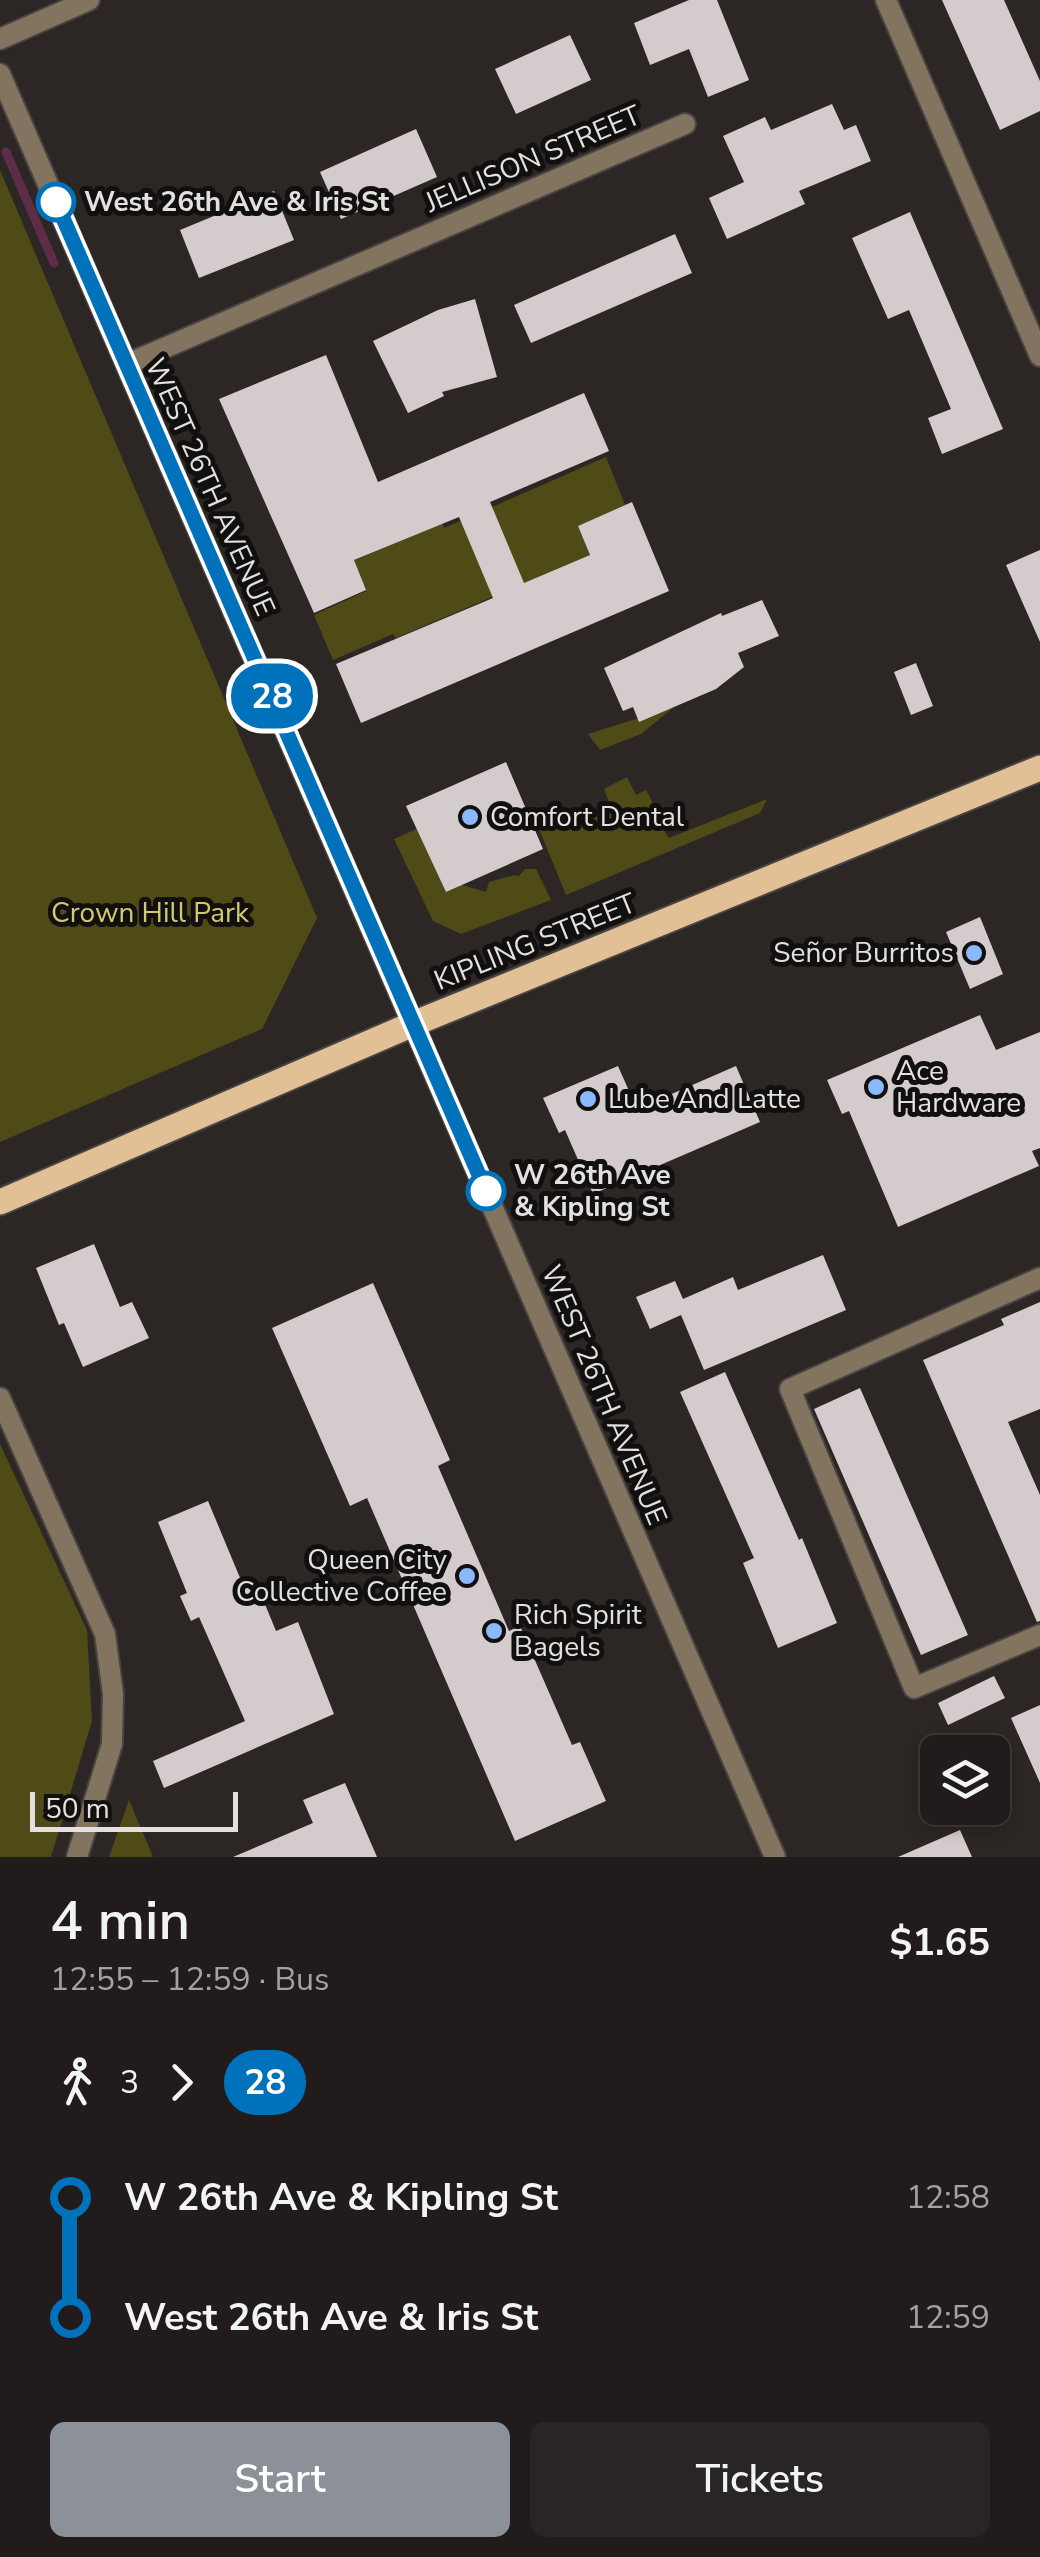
<!DOCTYPE html>
<html lang="en">
<head>
<meta charset="utf-8">
<style>
	body { margin:0; font-family:"Nunito Sans",sans-serif; background:#292524; color:#f1f3f6; height:100vh; display:flex; flex-direction:column; font-size:38px; white-space:nowrap }
	* { box-sizing:border-box; margin:0 }
	p { font-size:32px; color:#a2a1a3 }
	.icon { flex:none; width:55px; height:55px; fill:none; stroke:currentColor; stroke-width:2; stroke-linecap:round; stroke-linejoin:round }
	.map { position:relative; height:1857px; overflow:hidden }
	.side { display:flex; flex-direction:column; background:#211c1b; flex:1 }
	.side>* { flex:none }
	.badge { padding:0 20px; border-radius:32px; font-size:35px; line-height:65px }
	.controls { position:absolute; left:920px; top:1735px; display:grid; gap:20px }
	.controls a { display:grid; place-items:center; width:90px; height:90px; border-radius:15px; background:#211c1b; box-shadow:0 5px 15px #0003,0 0 0 2px #3e3a3a; font-size:50px }
	.scale { position:absolute; left:30px; bottom:25px; width:208px; box-sizing:border-box; padding-left:10px; border:5px solid #e4e0de; border-top:0; font-size:28px; line-height:35px; white-space:nowrap; color:#e4e0de; -webkit-text-stroke:8px #12100f; paint-order:stroke }
	.map>.badge { position:absolute; translate:-50% -50%; box-shadow:0 0 0 5px #fff }
	.legs { display:flex; align-items:center; gap:15px; height:110px; padding:0 50px; font-size:32px }
	.legs p { margin-inline-start:auto }
	.overview { display:flex; align-items:center; justify-content:space-between; height:170px; padding:0 50px }
	h1 { font-size:55px; font-weight:600; line-height:75px }
	.button { display:flex; gap:20px; margin-top:auto; padding:20px 50px }
	.button a { flex:1; height:115px; border-radius:15px; background:#8c9099; color:#fff; font-size:40px; font-weight:600; line-height:115px; text-align:center }
	.button a+a { background:#292524; color:#f1f3f6 }
	ul { padding:0 50px; list-style:none }
	li { display:flex; align-items:center; gap:35px; height:120px; font-size:38px }
	li i { display:grid; place-items:center; width:15px; height:100%; margin:0 12px; background:currentColor }
	li i::after { content:''; width:25px; height:25px; margin:-12px; border:8px solid; border-radius:50%; background:#211c1b }
	li p { margin-inline-start:auto }
	li:first-child i { background:linear-gradient(#0000 50%,currentColor 0) }
	li:last-child i { background:linear-gradient(currentColor 50%,#0000 0) }
	.map>svg:first-child { display:block }
</style>
</head>
<body>
<div class="map">
<svg width="1040" height="1857" viewBox="0 0 1040 1857">
	<rect width="100%" height="100%" fill="#2c2624"/>
	<!-- green -->
	<path fill="#4f4b17" d="M0,170L317,918L262,1029L0,1142Z
		M606,457L625,505L578,526L590,555L396,638L393,634L333,660L314,615L366,591L353,561L442,523L444,528Z
		M674,707L641,734L600,750L588,734Z
		M627,777L636,795L646,790L659,814L655,818L669,838L767,799L760,813L566,895L537,824L575,825L611,808L604,789Z
		M419,828L446,892L462,885L486,892L489,882L514,875L519,876L525,869H536L551,900L461,934L433,921L394,839Z
		M0,1444L87,1630L92,1721L51,1857H0Z
		M129,1800L153,1857H109Z"/>
	<g fill="none" stroke-linecap="round" stroke-linejoin="round">
		<!-- stream -->
		<path stroke="#5d2c49" stroke-width="9" d="M6,152L54,263"/>
	</g>
	<!-- building -->
	<path fill="#d4cccc" d="M689,0H717L749,80L708,97L689,49L650,65L634,23Z
		M942,0H1004L1040,81V111L1000,130Z
		M570,35L591,80L516,114L495,69Z
		M832,104L844,130L856,125L871,161L799,191L805,204L727,239L709,198L744,182L723,136L765,117L771,130Z
		M416,129L437,177L341,219L320,172Z
		M274,191L294,240L199,278L180,230Z
		M910,212L1003,429L942,454L928,418L951,409L909,310L888,319L852,238Z
		M675,234L692,273L531,343L514,305Z
		M475,299L497,377L442,392L444,396L408,413L373,341L438,310Z
		M326,355L378,482L584,393L609,451L490,502L524,583L590,555L578,526L632,502L669,591L361,723L336,664L493,598L459,517L354,560L366,590L314,613L219,399Z
		M1040,550V642L1006,565Z
		M762,600L779,636L738,653L744,667L716,689L639,722L633,707L623,711L604,668L721,613L722,616Z
		M916,663L933,706L911,715L894,672Z
		M506,762L543,849L446,892L406,806Z
		M980,917L1003,974L970,989L946,932Z
		M980,1015L996,1050L1040,1032V1148L1032,1151L1039,1166L898,1227L849,1111L842,1114L827,1080Z
		M618,1066L637,1109L736,1066L760,1122L593,1194L565,1130L559,1133L543,1098Z
		M94,1244L120,1307L132,1302L149,1338L83,1367L64,1323L59,1325L36,1268Z
		M823,1255L846,1310L704,1370L681,1315L650,1329L636,1297L675,1281L683,1299L733,1277L738,1290Z
		M373,1283L450,1460L438,1466L509,1631L520,1626L572,1745L580,1742L606,1801L515,1841L367,1498L350,1506L272,1328Z
		M1040,1302V1409L1008,1422L1040,1495V1621L1037,1622L923,1360L1004,1325L1001,1319Z
		M725,1372L799,1540L802,1538L837,1623L778,1648L743,1563L754,1558L680,1392Z
		M860,1388L968,1635L921,1655L814,1409Z
		M208,1501L243,1585L255,1580L276,1631L298,1622L334,1714L164,1788L153,1761L245,1721L199,1617L191,1621L180,1596L187,1593L158,1522Z
		M994,1676L1005,1698L948,1725L938,1703Z
		M1040,1705V1783L1011,1718Z
		M345,1783L377,1857H233L313,1823L303,1800Z
		M960,1830L972,1857H898Z"/>
	<g fill="none" stroke-linecap="round" stroke-linejoin="round">
		<!-- minor casing -->
		<g stroke="#494442" stroke-width="24">
			<path id="minor" d="M886,0L1040,356
				M0,39L89,0
				M127,364L685,124
				M1040,1278L790,1389L914,1688L1040,1635
				M0,1398L105,1634L113,1694L112,1744L77,1857"/>
		</g>
		<!-- tertiary casing -->
		<g stroke="#494442" stroke-width="24">
			<path id="tertiary" d="M0,74L775,1857"/>
		</g>
		<!-- primary casing -->
		<g stroke="#494442" stroke-width="29">
			<path id="primary" d="M0,1202L413,1024L1040,768"/>
		</g>
		<!-- minor -->
		<use href="#minor" stroke="#83745f" stroke-width="20"/>
		<!-- tertiary -->
		<use href="#tertiary" stroke="#83745f" stroke-width="20"/>
		<!-- primary -->
		<use href="#primary" stroke="#e1c095" stroke-width="25"/>
	</g>
	<g fill="none" stroke-linecap="round" stroke-linejoin="round">
		<!-- line-1 casing -->
		<g stroke="#fff" stroke-width="22">
			<path id="line-1" d="M56,202L486,1191"/>
		</g>
		<!-- line-1 -->
		<use href="#line-1" stroke="#0072bc" stroke-width="15"/>
	</g>
	<!-- markers -->
	<g fill="#fff" stroke="#0072bc" stroke-width="5">
		<circle cx="56" cy="202" r="18"/>
		<circle cx="486" cy="1191" r="18"/>
	</g>
	<g fill="#8abafc" stroke="#12100f" stroke-width="4">
		<circle cx="470" cy="817" r="10"/>
		<circle cx="974" cy="953" r="10"/>
		<circle cx="876" cy="1087" r="10"/>
		<circle cx="588" cy="1099" r="10"/>
		<circle cx="467" cy="1576" r="10"/>
		<circle cx="494" cy="1631" r="10"/>
	</g>
	<g text-anchor="middle" dominant-baseline="central" stroke-width="10" stroke-linejoin="round" paint-order="stroke">
		<!-- street labels -->
		<g font-size="28" fill="#e4e0de" stroke="#12100f">
			<text transform="translate(533 159) rotate(-23)">JELLISON STREET</text>
			<text transform="translate(210 487) rotate(66)">WEST 26TH AVENUE</text>
			<text transform="translate(535 942) rotate(-22)">KIPLING STREET</text>
			<text transform="translate(604 1395) rotate(67)">WEST 26TH AVENUE</text>
		</g>
		<!-- stop labels -->
		<g font-size="28" font-weight="bold" fill="#e4e0de" stroke="#12100f" text-anchor="start">
			<text x="84" y="202">West 26th Ave &amp; Iris St</text>
			<text x="514" y="1175">W 26th Ave<tspan x="514" dy="32">&amp; Kipling St</tspan></text>
		</g>
		<!-- poi labels -->
		<g font-size="28" fill="#e4e0de" stroke="#12100f" text-anchor="start">
			<text x="490" y="817">Comfort Dental</text>
			<text x="954" y="953" text-anchor="end">Señor Burritos</text>
			<text x="896" y="1071">Ace<tspan x="896" dy="32">Hardware</tspan></text>
			<text x="608" y="1099">Lube And Latte</text>
			<text x="447" y="1560" text-anchor="end">Queen City<tspan x="447" dy="32">Collective Coffee</tspan></text>
			<text x="514" y="1615">Rich Spirit<tspan x="514" dy="32">Bagels</tspan></text>
		</g>
		<!-- park labels -->
		<g font-size="28" fill="#d0c970" stroke="#12100f">
			<text x="150" y="913">Crown Hill Park</text>
		</g>
	</g>
</svg>
<div class="controls">
<a><svg class="icon" aria-label="layers" viewBox="0 0 24 24"><path d="M12 4l9 5-9 5-9-5zM3 14l9 5 9-5"/></svg></a>
</div>
<div class="scale">50 m</div>
<b class="badge" style="left:272px;top:696px;background:#0072bc;color:#fff">28</b>
</div>
<section class="side">
<div class="overview"><div><h1>4 min</h1><p>12:55 – 12:59 · Bus</p></div><b>$1.65</b></div>
<div class="legs"><svg class="icon" aria-label="walk" viewBox="0 0 24 24"><circle cx="13" cy="4" r="2"/><path d="M13 8l-2 6 4 7M11 14l-3 7M7 12l3-4h3l4 4"/></svg>3<svg class="icon" aria-label="forward" viewBox="0 0 24 24"><path d="M9 5l7 7-7 7"/></svg><b class="badge" style="background:#0072bc;color:#fff">28</b></div>
<ul>
<li><i style="color:#0072bc"></i><b>W 26th Ave &amp; Kipling St</b><p>12:58</p></li>
<li><i style="color:#0072bc"></i><b>West 26th Ave &amp; Iris St</b><p>12:59</p></li>
</ul>
<div class="button"><a>Start</a><a>Tickets</a></div>
</section>
</body>
</html>
